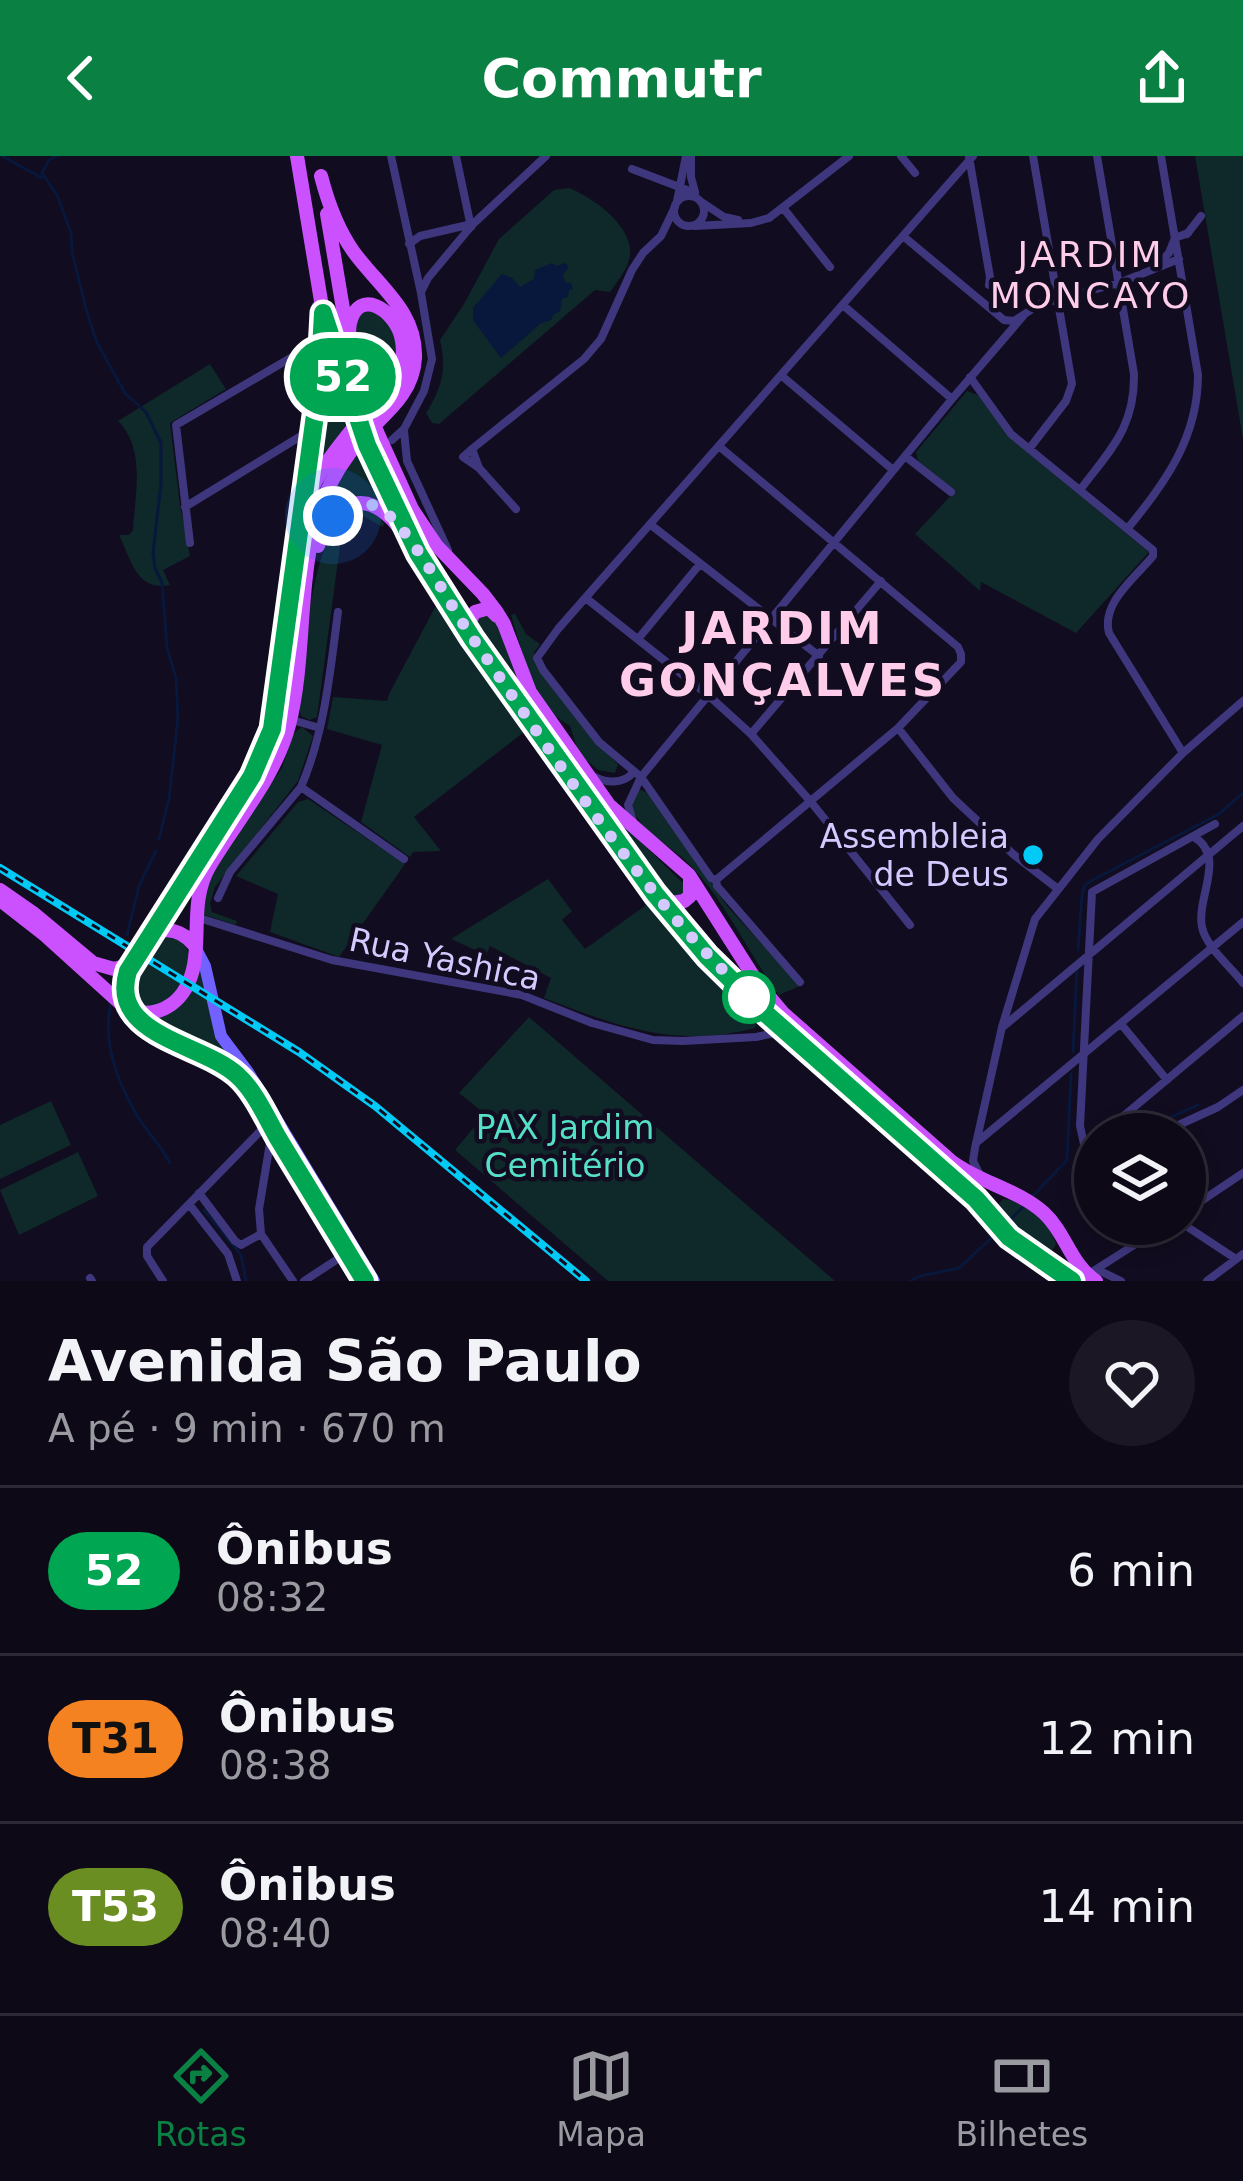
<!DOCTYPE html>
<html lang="pt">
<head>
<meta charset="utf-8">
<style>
	body { margin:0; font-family:"DejaVu Sans",sans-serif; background:#1b1724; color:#f1f3f6; height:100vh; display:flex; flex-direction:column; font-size:45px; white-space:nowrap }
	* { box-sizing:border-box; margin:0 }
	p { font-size:39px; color:#9a9aa1 }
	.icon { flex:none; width:66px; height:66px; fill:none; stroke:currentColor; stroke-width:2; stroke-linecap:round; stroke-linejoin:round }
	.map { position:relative; height:1125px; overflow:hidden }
	.drawer { display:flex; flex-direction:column; background:#0d0917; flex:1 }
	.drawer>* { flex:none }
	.badge { padding:0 24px; border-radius:39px; font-size:42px; line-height:78px }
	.controls { position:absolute; left:1074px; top:957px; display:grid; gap:24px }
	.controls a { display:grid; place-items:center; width:132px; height:132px; border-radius:50%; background:#0d0917; box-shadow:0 6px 18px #0003,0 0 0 3px #2d2a36; font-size:60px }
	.you { position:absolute; width:60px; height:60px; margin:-30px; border:9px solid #fff; border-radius:50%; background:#1a73e8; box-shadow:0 0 0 18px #1a73e833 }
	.map>.badge { position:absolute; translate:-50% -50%; box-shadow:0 0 0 6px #fff }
	.round { display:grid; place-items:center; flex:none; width:126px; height:126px; border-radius:63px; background:#1b1724 }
	.head { display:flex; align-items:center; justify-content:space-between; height:204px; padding:0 48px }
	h1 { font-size:57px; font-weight:800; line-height:90px }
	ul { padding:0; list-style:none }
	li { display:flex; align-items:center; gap:36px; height:168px; padding:0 48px; border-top:3px solid #2d2a36 }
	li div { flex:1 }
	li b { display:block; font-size:45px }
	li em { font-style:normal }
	li .badge { min-width:132px; font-weight:700; text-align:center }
	header { display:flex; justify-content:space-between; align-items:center; height:156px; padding:0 48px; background:#0b8043; color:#fff; font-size:54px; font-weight:800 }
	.tabs { display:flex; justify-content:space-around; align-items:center; height:168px; border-top:3px solid #2d2a36; background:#0d0917; font-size:33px; color:#9a9aa1 }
	.tabs a { display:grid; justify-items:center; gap:6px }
	.tabs .on { color:#0b8043 }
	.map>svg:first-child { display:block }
</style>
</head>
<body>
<header><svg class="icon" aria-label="back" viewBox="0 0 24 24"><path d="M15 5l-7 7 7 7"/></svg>Commutr<svg class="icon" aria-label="share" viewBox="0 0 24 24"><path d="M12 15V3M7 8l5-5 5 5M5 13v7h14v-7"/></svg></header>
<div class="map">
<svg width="1243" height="1125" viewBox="0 0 1243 1125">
	<rect width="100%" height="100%" fill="#110c1f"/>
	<!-- green -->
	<path fill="#0f2829" d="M1195,0H1243V283Z
		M569,32C592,41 627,66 630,92C632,109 619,123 610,136L595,134L439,268L432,267L426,257C442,232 447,213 440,184L464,148L499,83L554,34Z
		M372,153L395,171L398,206L374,244L366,221L355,168L361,157Z
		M329,190L354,268L313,326Z
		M210,208L226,233L170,267L180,349L190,400L163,414L170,429C137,436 131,404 119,379H129L133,374C135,339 146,293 118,265Z
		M967,235L978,239L1015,286L1149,396L1076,477L981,426L980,435L915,378L955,335L918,305L916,296Z
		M363,290L399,364L375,344L326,365L323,363C332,336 344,311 363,290Z
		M351,352L377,356L384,368L383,371L361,359L343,368L317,561L310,564L301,560L298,547C305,499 310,380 351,352Z
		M441,440L528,573L414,661L441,695L413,696L410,701L361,666L382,589L327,573L333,541L387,545L389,538Z
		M493,458L511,498L612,658L687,731L684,739L675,742L665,738L476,474V460Z
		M515,458L526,478L540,488L534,497L538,511L593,584L618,608L615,617L598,614L579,598L570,570L554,559L540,540L529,519L511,459Z
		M302,571L313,580L298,625L215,731L210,747L212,756L237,765L236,769L205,759L202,757L203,741L216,706L282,612L293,578Z
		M639,633L650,638L727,750L800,830L779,839C747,796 726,745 688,707C669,688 637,675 631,647L635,637Z
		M308,643L405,708L339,801L270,776L278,738L236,720L293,652L298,646Z
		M548,723L572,755L562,764L585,793L653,744L753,857L756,866L755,872C677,893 616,870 544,842L551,822L490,790L486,799L451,783Z
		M177,780C201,803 184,823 170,847L142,853L132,846L129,819C145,796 147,781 177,780Z
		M198,808L215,872L245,918L143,862H154Z
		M529,861L835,1125H608L455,994L485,958L459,937Z
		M51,945L71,989L0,1023V969Z
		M78,996L98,1040L19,1079L0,1034Z
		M1003,1043C1027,1045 1049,1065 1056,1088L1051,1097L1046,1099C1025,1087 1005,1076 995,1053Z"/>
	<!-- water -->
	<path fill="#08173c" d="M552,107L557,110L565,107L569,111L563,118L565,126L571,127L573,133L569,134L568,141L562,143L560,155L553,159L551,164L540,168L501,202L473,164V152L502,118L512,122L520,131L534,123L535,114Z"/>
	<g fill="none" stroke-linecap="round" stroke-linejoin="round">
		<!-- stream -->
		<path stroke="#08173c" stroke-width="3" d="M2,0L42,22
			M57,0L49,4L42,17L57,39L71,77L72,96L86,153L97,187L125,237L146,256L161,287V328L153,397L155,412L162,427L167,492L176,522L178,562L169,643L159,683
			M127,779L139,730L156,695
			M1078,794L1082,740L1084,731L1089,726L1219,658L1243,637
			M111,847C102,886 117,924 136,958C146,975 161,989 170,1007
			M1073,896L1077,814
			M1134,978L1198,949
			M1091,995L1095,994
			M1033,1040L1067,1004L1071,918
			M204,1054L241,1099L246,1125
			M1004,1070L1023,1051
			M910,1125L920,1120L959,1112L997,1077"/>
		<!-- minor -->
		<path stroke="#3f377e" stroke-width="8" d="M391,0L421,137L432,203L424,235L404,273L392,284
			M456,0L471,71
			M691,0V21L695,36
			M901,0L915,17
			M969,1L990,121L989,129
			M632,13L695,37
			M674 55a15 15 0 1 1 30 0a15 15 0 1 1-30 0Z
			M677,45L686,0
			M703,47L724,61L738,64
			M784,53L830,111
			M695,70L751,67L769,62L849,0
			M1187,78L1201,60
			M903,80L1004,164
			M409,88L420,80L472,68
			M1159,107L1169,97L1175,82L1188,77
			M421,136L428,122L473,68L546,0
			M844,150L952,243
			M1004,164L1014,165L1040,148L1119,127L1179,103
			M782,220L893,314
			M970,221L1011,278L1153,394V400C1135,422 1101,447 1109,477L1183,597
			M404,275L407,305L448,394
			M472,293L479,312L463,301L472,293L584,203L601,183L632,114L643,97L661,80L675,51
			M1029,293L1066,245L1072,228L1033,0
			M905,300L951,336
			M479,312L516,353
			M1080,334C1110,294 1135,272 1134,218L1097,0
			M185,351L301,280L305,273L316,149
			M651,369L819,500
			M1128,372C1166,326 1198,281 1198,219L1161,0
			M190,387L176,269L299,197
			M587,443L708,539L751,578L811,646L910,769
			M638,483L700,408
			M292,564L320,572
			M898,572L953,642L1013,698L1058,733
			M751,578L881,425
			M595,621C606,627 622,628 632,618V614
			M301,631L404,703
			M633,665L628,649L641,621L952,243L1024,159
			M1194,681C1227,701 1196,741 1202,771C1206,791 1231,811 1243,827
			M716,724L898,572L961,506V498L958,491L720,291
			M218,742L230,716L301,631C325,575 330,516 338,456
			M196,761L332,804L522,839L592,867L653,884L683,885L756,881L784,875
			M800,826L717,730L716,724L711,722L641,621L599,586L543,514L537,502L558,473L973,0
			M1121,868L1167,924
			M1004,870L1243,670
			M274,963L259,1053L261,1078L293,1125
			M1102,978L1243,860
			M1159,978L1218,951L1243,934
			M976,987L1243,766
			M1095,1006L1086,997L1080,970L1092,736L1215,668
			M979,1017L973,1005L975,992L1002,871L1035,763L1098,683L1183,597L1243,545
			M199,1037L235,1085L241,1089L261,1078
			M189,1048L228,1098L237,1125
			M1185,1056L1243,1017
			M1183,1068L1236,1103
			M1098,1114L1121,1125
			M1087,1119L1167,1068
			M90,1122L92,1125
			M163,1125L147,1100V1091L274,961
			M304,1125L353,1093
			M1207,1125L1243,1098"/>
		<!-- secondary -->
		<path stroke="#7161ff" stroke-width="12" d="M195,791L205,810L221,880L248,916L374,1125
			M130,855C140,864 150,872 161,879C193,895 231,904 251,936"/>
		<!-- primary -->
		<path stroke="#cb51ff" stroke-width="14" d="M297,0L323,157L354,252
			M327,58L352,206L366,248
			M377,276L412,353L436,389L483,438L496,455L504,468L530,536L609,649L689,719L757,826L783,857L951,1005C980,1027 1017,1033 1044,1057C1066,1077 1070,1108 1096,1125
			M367,289L418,397L445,441L610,679L654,738L707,800L764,857L976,1043L1009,1081L1072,1125
			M309,340C318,316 334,296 350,276C374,248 412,223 401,180C394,154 359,131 350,167C348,176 350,187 350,196
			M318,390C335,342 368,331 401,374
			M473,477L469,466L475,456L489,452L497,460
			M0,734L33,757L93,807L114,813L132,808
			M662,740L672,747L684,745L690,740V723
			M0,744L45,779L129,855C163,863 187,844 194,809C200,776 191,743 209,711C236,665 275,622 289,569C307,500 296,413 323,344C332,322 345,301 361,283C384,258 413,239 415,202C417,155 378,130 353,95C337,72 328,47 321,20
			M152,777C168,771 183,775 194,789
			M129,855L124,832L128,815L252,620L271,573L319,230L323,157"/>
		<!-- rail casing -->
		<g stroke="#00caf5" stroke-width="8">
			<path id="rail" d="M0,712L299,896L375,950L586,1125"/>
		</g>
		<!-- rail -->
		<use href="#rail" stroke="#110c1f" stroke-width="3" stroke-dasharray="9" stroke-linecap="butt"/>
		<!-- primary-bridge -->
		<path stroke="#cb51ff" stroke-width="14" d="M366,248L377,276
			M354,252L367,289"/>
	</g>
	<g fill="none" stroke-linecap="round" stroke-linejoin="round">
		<!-- line casing -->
		<g stroke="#fff" stroke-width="27">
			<path id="line" d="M365,1125C336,1077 307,1029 278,982C266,961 255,935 237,919C202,887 108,880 128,815L252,620L272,573L319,230L323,157L367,289L418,397L472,482L655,738L707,800L764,856L976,1043L1009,1081L1072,1125"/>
		</g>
		<!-- line -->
		<use href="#line" stroke="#00a651" stroke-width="18"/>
		<!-- walk -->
		<path stroke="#d4caff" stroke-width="12" stroke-dasharray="0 21.6" d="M333,360C348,346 364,342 382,354C411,373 450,449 471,480C532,567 590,658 657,740C685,776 717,808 749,841"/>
	</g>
	<!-- markers -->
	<circle fill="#00caf5" stroke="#110c1f" stroke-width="4.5" cx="1033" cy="699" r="12"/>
	<circle fill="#fff" stroke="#00a651" stroke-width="6" cx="749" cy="841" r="24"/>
	<g text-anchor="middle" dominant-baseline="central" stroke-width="9" stroke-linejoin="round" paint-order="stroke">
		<!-- poi labels -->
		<g font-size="33" fill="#d4caff" stroke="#110c1f" text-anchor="end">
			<text x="1009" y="680">Assembleia<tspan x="1009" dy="38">de Deus</tspan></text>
		</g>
		<!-- street labels -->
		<g font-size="33" fill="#d4caff" stroke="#110c1f">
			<text transform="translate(445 803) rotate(12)">Rua Yashica</text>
		</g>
		<!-- park labels -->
		<g font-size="33" fill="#56dfc7" stroke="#110c1f">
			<text x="565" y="971">PAX Jardim<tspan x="565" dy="38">Cemitério</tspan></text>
		</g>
		<!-- neighbourhood labels -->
		<g font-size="36" letter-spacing="3" fill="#ffcce9" stroke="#110c1f">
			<text x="1091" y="98">JARDIM<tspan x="1091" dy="41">MONCAYO</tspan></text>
		</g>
		<!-- district labels -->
		<g font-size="45" font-weight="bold" letter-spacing="3" fill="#ffcce9" stroke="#110c1f">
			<text x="783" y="472">JARDIM<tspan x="783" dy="52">GONÇALVES</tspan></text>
		</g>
	</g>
</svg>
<div class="controls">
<a><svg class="icon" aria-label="layers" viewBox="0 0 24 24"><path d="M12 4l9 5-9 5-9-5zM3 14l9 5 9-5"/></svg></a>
</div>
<div class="you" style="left:333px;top:360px"></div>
<b class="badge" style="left:343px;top:221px;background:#00a651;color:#fff">52</b>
</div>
<section class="drawer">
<div class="head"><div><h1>Avenida São Paulo</h1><p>A pé · 9 min · 670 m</p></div><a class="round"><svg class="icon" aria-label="heart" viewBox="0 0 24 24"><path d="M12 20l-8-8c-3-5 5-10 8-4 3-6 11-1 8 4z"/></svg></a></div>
<ul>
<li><span class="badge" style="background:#00a651;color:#fff">52</span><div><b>Ônibus</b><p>08:32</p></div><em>6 min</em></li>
<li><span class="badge" style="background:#f58220;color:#111">T31</span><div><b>Ônibus</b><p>08:38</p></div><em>12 min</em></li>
<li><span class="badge" style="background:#6b8e23;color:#fff">T53</span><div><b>Ônibus</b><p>08:40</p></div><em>14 min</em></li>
</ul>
</section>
<nav class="tabs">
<a class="on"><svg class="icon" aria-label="directions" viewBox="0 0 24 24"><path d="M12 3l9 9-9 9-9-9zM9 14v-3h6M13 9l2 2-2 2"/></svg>Rotas</a>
<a><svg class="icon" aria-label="map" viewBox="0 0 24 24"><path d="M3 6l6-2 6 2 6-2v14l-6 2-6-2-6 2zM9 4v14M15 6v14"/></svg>Mapa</a>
<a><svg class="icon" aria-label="tickets" viewBox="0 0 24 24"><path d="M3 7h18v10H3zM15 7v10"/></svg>Bilhetes</a>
</nav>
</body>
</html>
